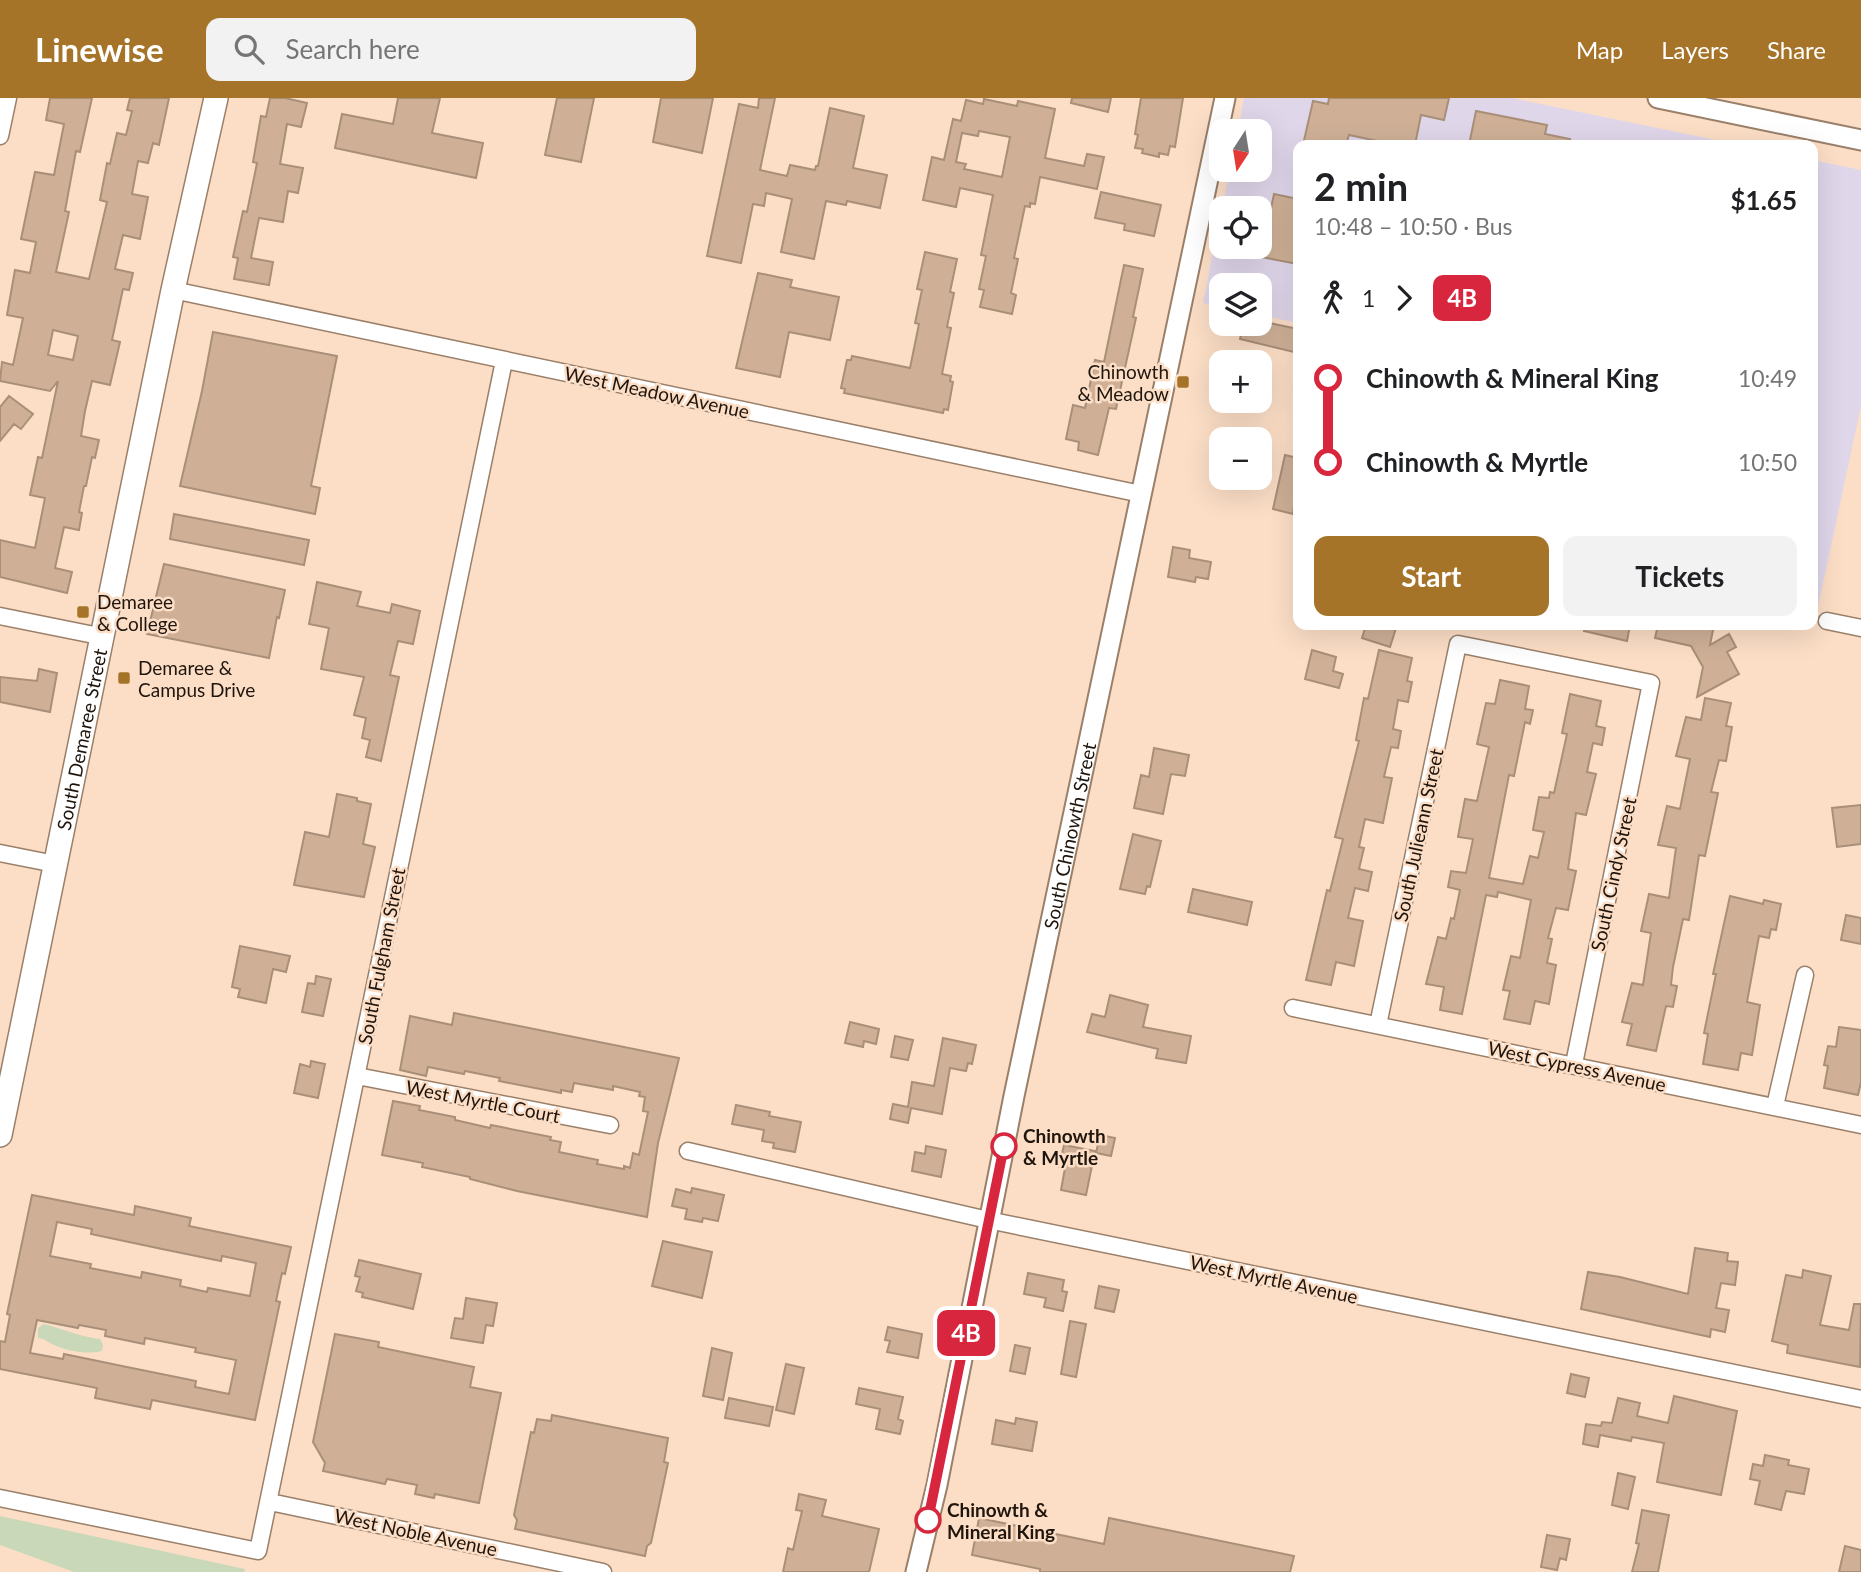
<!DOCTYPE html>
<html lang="en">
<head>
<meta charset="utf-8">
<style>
	body { margin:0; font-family:Lato,sans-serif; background:#f2f2f2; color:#202124; height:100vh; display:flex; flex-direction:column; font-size:26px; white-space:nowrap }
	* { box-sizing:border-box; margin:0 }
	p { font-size:23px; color:#757577 }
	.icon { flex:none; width:38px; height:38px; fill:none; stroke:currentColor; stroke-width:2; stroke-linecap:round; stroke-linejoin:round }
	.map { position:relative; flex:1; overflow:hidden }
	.side { position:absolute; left:1293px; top:42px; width:525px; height:490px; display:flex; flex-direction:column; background:#fff; border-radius:14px; box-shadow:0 7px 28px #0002 }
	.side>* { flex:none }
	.badge { padding:0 14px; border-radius:10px; font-size:24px; line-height:46px }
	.needle { width:46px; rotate:192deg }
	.controls { position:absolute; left:1209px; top:21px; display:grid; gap:14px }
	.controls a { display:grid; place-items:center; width:63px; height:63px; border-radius:14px; background:#fff; box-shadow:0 7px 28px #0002; font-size:35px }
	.map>.badge { position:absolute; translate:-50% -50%; box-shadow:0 0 0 4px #fff }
	.legs { display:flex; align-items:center; gap:10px; height:77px; padding:0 21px; font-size:23px }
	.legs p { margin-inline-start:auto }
	.headline { display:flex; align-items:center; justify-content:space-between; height:119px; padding:0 21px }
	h1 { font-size:38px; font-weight:700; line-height:52px }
	.action { display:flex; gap:14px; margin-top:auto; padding:14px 21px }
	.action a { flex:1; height:80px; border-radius:14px; background:#a57429; color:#fff; font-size:28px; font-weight:700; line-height:80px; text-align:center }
	.action a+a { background:#f2f2f2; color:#202124 }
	ul { padding:0 21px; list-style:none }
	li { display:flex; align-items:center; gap:24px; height:84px; font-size:26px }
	li i { display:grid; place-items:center; width:10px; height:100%; margin:0 9px; background:currentColor }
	li i::after { content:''; width:18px; height:18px; margin:-9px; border:5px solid; border-radius:50%; background:#fff }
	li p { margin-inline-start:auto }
	li:first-child i { background:linear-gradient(#0000 50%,currentColor 0) }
	li:last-child i { background:linear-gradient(currentColor 50%,#0000 0) }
	header { display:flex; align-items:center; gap:42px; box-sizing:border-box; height:98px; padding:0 35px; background:#a57429; color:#fff }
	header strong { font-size:33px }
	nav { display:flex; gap:38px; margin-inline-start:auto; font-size:24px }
	.search { width:490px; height:63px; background:#f2f2f2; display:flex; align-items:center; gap:18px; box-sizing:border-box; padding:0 24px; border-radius:14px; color:#757577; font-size:26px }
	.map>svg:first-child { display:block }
</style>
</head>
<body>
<header>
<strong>Linewise</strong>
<div class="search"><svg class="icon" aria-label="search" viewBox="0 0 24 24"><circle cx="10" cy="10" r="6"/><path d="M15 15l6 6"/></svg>Search here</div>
<nav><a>Map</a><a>Layers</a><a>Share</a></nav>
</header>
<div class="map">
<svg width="1861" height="1474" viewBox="0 0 1861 1474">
	<rect width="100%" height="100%" fill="#fcdec6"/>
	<!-- industrial -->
	<path fill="#e0d6ea" d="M1244,0H1512L1740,47H1298V225L1260,217V187H1222L1221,209L1203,205L1221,113L1222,149H1260V110H1222L1230,72H1260V33H1238Z
		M1813,62L1861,72V308L1815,523H1813Z"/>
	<!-- green -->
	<path fill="#c9d8b9" d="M44,1226C64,1231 81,1239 100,1241L103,1247L102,1253C88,1257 67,1253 54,1247C47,1244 46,1241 38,1240V1230Z
		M0,1418L245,1471L244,1474H74L0,1447Z"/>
	<!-- building -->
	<path fill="#cfb097" stroke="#aa8f78" stroke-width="2" fill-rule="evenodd" d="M50,0H92L80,54L76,53L65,113L69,114L56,174L89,181L107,104L100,102L107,65L110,66L117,35L126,37L132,13L127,12L130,0H169L159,47L153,45L148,65L138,63L132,96L148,99L140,141L123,137L115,171L133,175L129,192L123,191L112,242L120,244L110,287L92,283L85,313L81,338L99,342L95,360L92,359L86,388H84L79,414L82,415L79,432L64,429L55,470L72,474L67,495L0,479V442L35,450L45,400L30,397L38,359L42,360L58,283L50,293L0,283L2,264L13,267L23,220L7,217L15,172L30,175L36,144L21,141L35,74L54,77L64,26L46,22ZM53,232L78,238L73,262L48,257Z
		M270,0H285L307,5L301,29L287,26L280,66L303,70L298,95L288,93L283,124L259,120L251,160L273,164L269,187L234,181L238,160L233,159L243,113L247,114L257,65L253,64L261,18L266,19Z
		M398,0H440L432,35L483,45L476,80L335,50L342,16L393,26Z
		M557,0H594L581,64L545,57Z
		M661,0H713L702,55L653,44Z
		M759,0H775L760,72L787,78L790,67L815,72L816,68H818L830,10L864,18L853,70L887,77L880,110L847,103L846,107L826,103L814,161L781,154L792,101L766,95L764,108L753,106L741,165L707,158L739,6L758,10Z
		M1072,0H1111L1108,14L1071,5Z
		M1141,0H1183L1175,49L1170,48L1168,57L1159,55V59L1142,55L1143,51L1135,50L1138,37L1135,36Z
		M1329,0H1449L1444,22L1421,17L1415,47H1396L1349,37L1346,47H1303L1313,3L1328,6Z
		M984,1L1017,8L1018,3L1055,11L1045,60L1084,68L1087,56L1104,59L1097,91L1040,79L1035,106L1030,105V109L1025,108L1014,160L1018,161L1011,195L1016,197L1012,216L980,209L984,192L979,191L986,158L981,157L993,97L960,90L956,109L923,102L932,59L944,62L953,21L961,23L966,2L983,6ZM979,33L1010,39L1002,79L964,71L966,66L956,64L962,35L978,38Z
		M1476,13L1547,27L1545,36L1570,41V47H1469Z
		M1101,94L1161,107L1154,138L1124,132L1125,126L1095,120Z
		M1274,96L1298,101V166L1261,159Z
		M925,154L957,161L950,194L954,195L947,229L951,230L942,276L951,278L950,283L953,284L948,312L944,311L943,315L844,295L845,291L841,290L847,262H851L852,258L910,270L919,226L915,225L922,192L917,191Z
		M1124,167L1143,171L1133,219L1136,220L1116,311L1109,310L1098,357L1078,352L1079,344L1066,341L1073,307L1085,310L1095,262L1104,264Z
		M758,175L792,182L790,189L839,199L830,242L789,234L780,279L736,270Z
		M1260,223L1298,231V255L1240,241L1243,226L1260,230Z
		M213,234L337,258L311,388L320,390L315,416L180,388L202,293Z
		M9,298L33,316L21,331L14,326L0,343V309Z
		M1285,357L1298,360V408H1294L1293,416L1273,411Z
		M174,416L309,442L304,467L170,441Z
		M1173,449L1190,452L1189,460L1211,464L1208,481L1196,479L1195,484L1168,479Z
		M164,466L285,492L279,520L277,519L269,560L147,536Z
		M317,484L361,494L357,508L390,515L392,506L420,513L413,546L398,543L390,577L399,579L381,663L366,659L370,642L362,640L366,620L354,617L364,579L321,571L329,530L309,526Z
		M1366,527H1397L1390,549L1362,540Z
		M1585,527H1630L1627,543L1584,533Z
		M1658,527H1714L1710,547L1729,536L1736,549L1727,554L1739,576L1697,599L1703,569L1691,548L1655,540Z
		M1312,552L1336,559L1333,573L1343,576L1339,590L1305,581Z
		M1379,552L1412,560L1407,583L1412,584L1408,604L1398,602L1393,631L1401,633L1398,650L1391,649L1384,679L1392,680L1383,725L1365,721L1359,749L1364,750L1359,771L1372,774L1368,793L1355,790L1348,820L1363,823L1354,868L1336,864L1331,887L1306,882L1327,792L1330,793L1343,741L1335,739L1359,643L1356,642L1364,600L1368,601Z
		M39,571L57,575L50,614L0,604V579L37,583Z
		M1500,582L1529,588L1525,611L1533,612L1530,626L1525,624L1514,678L1509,677L1489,780L1523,786L1530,758L1538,760L1544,734L1533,732L1539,699L1549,700L1550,694L1554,695L1567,636L1562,635L1570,596L1601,603L1596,628L1605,630L1602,647L1593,645L1587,674L1596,676L1586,717L1576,715L1568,771L1576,773L1568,812L1556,810L1548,840L1552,841L1547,865L1556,867L1549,906L1535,903L1530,926L1504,921L1510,893L1503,892L1511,858L1520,860L1531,802L1498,794L1497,799L1486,797L1462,916L1440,912L1444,889L1426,886L1438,839L1446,841L1451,820L1454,821L1460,792L1448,789L1451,773L1466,775L1473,741L1458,739L1462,717L1465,701L1477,703L1489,649L1477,646L1486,605L1495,606Z
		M1705,600L1731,605L1726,628L1732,629L1726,663L1719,662L1711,694L1718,695L1705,758L1699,757L1689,822L1683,821L1673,869L1671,887L1677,888L1673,909L1666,908L1656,953L1627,947L1632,926L1622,924L1632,885L1643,887L1651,835L1641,833L1649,796L1669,800L1676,750L1658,747L1667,708L1680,711L1690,661L1676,658L1686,619L1701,622Z
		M1154,650L1189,657L1185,678L1171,676L1163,716L1134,710L1141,677L1149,679Z
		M337,696L357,700V703L371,706L363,746L375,749L364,799L294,787L305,734L329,739Z
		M1861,707V746L1837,749L1832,710Z
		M1133,736L1161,743L1150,789L1147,788L1145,796L1120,791Z
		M1193,791L1252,804L1247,827L1188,814Z
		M1730,798L1763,806L1764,802L1781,806L1776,832L1771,831L1769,840L1759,838L1747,904L1760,907L1752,957L1741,955L1738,972L1703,966L1708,936L1704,935L1716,876H1713Z
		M1846,817L1861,820V846L1841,842Z
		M240,848L290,858L286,874L273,871L266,905L238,899L240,891L232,889Z
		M316,878L331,881L323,918L302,914L308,885L315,886Z
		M1110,897L1148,907L1143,929L1191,938L1186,965L1156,960L1158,951L1087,934L1092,916L1105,919Z
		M454,915L679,960L658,1045L647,1119L517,1093L470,1081V1079L422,1069L423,1065L382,1057L393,1003L420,1008L419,1012L455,1019V1022L490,1030L491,1027L551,1039L550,1042L561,1044L559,1054L598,1062L597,1066L624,1071V1068L630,1070L633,1055L639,1057L648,1014L643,1013L645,999L639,998L640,994L613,988V992L574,985L572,994L561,992V995L499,983L500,980L465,973L464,976L428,969L426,978L400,972L410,918L452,927Z
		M850,924L879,931L876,946L864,943L863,949L845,945Z
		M1839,929L1861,932V984L1858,997L1824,990L1828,968L1824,967L1828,948L1836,949Z
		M895,938L913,942L908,962L891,959Z
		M943,940L976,947L972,966L968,965L966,973L950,970L942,1016L911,1010L908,1025L890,1021L893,1006L908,1009L912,984L934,988Z
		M311,963L325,966L318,1000L294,995L300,966L310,969Z
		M736,1007L770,1014L769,1018L801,1024L795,1054L773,1050L774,1045L762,1043L764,1032L732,1026Z
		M1100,1037L1115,1040L1111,1058L1096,1055Z
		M1064,1047L1095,1053L1086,1097L1061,1092L1065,1070L1059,1069Z
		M926,1048L946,1052L941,1079L912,1073L915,1054L925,1056Z
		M692,1090L724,1097L718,1123L703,1120L702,1124L685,1121L687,1111L672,1108L676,1091L691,1095Z
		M32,1097L134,1117L135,1108L191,1120L189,1128L291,1149L285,1176L282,1175L276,1203L280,1204L255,1322L152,1302L150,1311L95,1300L97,1290L0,1271V1243L5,1244L10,1217L7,1216ZM57,1124L92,1131L91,1136L162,1151L221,1163L222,1158L256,1165L250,1198L208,1190L207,1194L180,1188L181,1182L142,1174L141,1180L90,1170L91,1166L50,1158ZM37,1222L78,1230L79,1227L106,1232L105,1238L144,1246L145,1240L196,1250L195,1254L236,1262L229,1296L195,1289L196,1283L122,1268L64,1256L63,1261L30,1255Z
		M663,1143L712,1154L702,1200L652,1188Z
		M1695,1150L1728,1155L1727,1163L1738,1164L1735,1187L1721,1185L1716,1210L1729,1212L1725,1234L1711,1231L1710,1239L1581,1211L1588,1174L1620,1179L1688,1196Z
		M359,1162L421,1176L413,1211L362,1199L363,1195L356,1193L360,1179L355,1178Z
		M1803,1172L1831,1178L1820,1227L1849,1232L1854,1206H1861L1860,1269L1787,1255L1788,1247L1772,1243L1786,1177L1802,1180Z
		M1028,1175L1064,1182L1062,1193L1067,1194L1063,1213L1044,1209L1046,1200L1024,1196Z
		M1099,1188L1119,1192L1114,1214L1095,1210Z
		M466,1200L497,1205L493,1228L486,1227L483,1245L451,1240L455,1220L463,1221Z
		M1070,1223L1086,1226L1076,1279L1061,1276Z
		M888,1229L922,1236L918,1260L887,1254L890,1243L885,1242Z
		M335,1236L379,1244L378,1249L474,1269L470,1289L501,1295L479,1405L435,1396L434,1400L415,1396L417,1387L387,1381L385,1386L323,1373L325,1365L313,1344Z
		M1015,1247L1030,1250L1025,1276L1010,1273Z
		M712,1250L732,1255L723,1302L703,1298Z
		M786,1266L804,1270L794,1316L776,1312Z
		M1571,1276L1589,1280L1585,1299L1567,1295Z
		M859,1290L903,1299L898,1321L903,1323L900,1336L876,1331L880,1311L856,1306Z
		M1674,1298L1737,1313L1721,1397L1657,1384L1664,1345L1632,1339L1631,1343L1600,1337L1598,1349L1583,1346L1586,1326L1601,1328L1602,1324L1612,1325L1618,1300L1640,1305L1637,1318L1668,1325Z
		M729,1300L773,1309L769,1328L725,1320Z
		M552,1317L668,1340L664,1364L668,1365L651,1445L647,1448L645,1458L515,1431L517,1422L514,1417L531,1334L534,1335L537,1321L551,1323Z
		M1016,1320L1037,1324L1032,1353L992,1346L996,1322L1015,1326Z
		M1765,1357L1789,1362L1788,1367L1809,1371L1804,1396L1786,1393L1781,1412L1755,1406L1760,1383L1750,1381L1753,1366L1763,1368Z
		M1618,1375L1635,1379L1628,1411L1612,1407Z
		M799,1396L826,1402L822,1418L879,1431L869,1474H783L788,1450L793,1452L802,1413L796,1412Z
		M1642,1412L1669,1417L1658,1474H1632L1639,1446L1636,1445Z
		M979,1420L1104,1446L1109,1420L1294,1458L1290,1474H1040V1471L972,1457Z
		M1547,1437L1570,1441L1566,1462L1560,1460L1557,1472L1541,1469Z
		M1845,1448L1861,1452V1474H1839Z"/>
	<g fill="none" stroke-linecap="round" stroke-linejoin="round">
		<!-- minor casing -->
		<g stroke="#9a7f69" stroke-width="19">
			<path id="minor" d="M0,38L8,0
				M173,192L1141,396
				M0,518L104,539
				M1827,523L1861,530
				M0,755L55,766
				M1293,910L1861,1027
				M1378,927L1458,546L1651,585L1574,966
				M357,978L610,1027
				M1775,1008L1805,877
				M688,1053L988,1122L1861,1301
				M0,1400L258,1453L504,263
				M270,1404L603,1474"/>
		</g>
		<!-- tertiary casing -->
		<g stroke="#9a7f69" stroke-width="23">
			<g id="tertiary">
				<path d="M1658,0L1861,42"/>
				<path id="s1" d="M916,1474L937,1387L1014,998L1225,0"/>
			</g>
		</g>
		<!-- secondary casing -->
		<g stroke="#9a7f69" stroke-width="26">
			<g id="secondary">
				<path id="s2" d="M0,1037L173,192L216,0"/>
			</g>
		</g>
		<!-- minor -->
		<use href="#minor" stroke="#fff" stroke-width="16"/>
		<!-- tertiary -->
		<use href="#tertiary" stroke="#fff" stroke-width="19"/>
		<!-- secondary -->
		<use href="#secondary" stroke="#fff" stroke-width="23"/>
	</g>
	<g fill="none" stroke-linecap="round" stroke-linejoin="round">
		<!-- line-1 casing -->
		<g stroke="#fff" stroke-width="16">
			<path id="line-1" d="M928,1422L1004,1048"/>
		</g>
		<!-- line-1 -->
		<use href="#line-1" stroke="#d7263d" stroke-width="10"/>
	</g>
	<!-- markers -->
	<g fill="#a57429" stroke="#fcdec6" stroke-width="2.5">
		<rect x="1176" y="277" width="14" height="14" rx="3.5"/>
		<rect x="76" y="507" width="14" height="14" rx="3.5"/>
		<rect x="117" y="573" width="14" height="14" rx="3.5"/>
	</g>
	<g fill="#fff" stroke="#d7263d" stroke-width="3.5">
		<circle cx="1004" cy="1048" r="12"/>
		<circle cx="928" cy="1422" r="12"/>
	</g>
	<g text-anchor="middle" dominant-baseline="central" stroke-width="5" stroke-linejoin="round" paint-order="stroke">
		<!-- poi labels -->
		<g font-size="19" fill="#1f150d" stroke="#fcdec6" text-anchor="start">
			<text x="1169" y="273" text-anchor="end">Chinowth<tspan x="1169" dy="22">&amp; Meadow</tspan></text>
			<text x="97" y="503">Demaree<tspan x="97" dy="22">&amp; College</tspan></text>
			<text x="138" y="569">Demaree &amp;<tspan x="138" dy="22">Campus Drive</tspan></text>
		</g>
		<!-- street labels -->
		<g font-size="19" fill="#1f150d" stroke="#fcdec6">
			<text transform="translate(657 294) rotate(12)">West Meadow Avenue</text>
			<text stroke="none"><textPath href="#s2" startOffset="404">South Demaree Street</textPath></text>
			<text stroke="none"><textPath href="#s1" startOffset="752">South Chinowth Street</textPath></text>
			<text transform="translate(1418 737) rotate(-78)">South Julieann Street</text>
			<text transform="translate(1613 776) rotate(-78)">South Cindy Street</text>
			<text transform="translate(381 858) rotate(-79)">South Fulgham Street</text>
			<text transform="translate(1577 968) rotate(12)">West Cypress Avenue</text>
			<text transform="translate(483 1003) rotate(11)">West Myrtle Court</text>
			<text transform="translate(1274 1181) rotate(12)">West Myrtle Avenue</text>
			<text transform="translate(416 1434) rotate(12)">West Noble Avenue</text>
		</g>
		<!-- stop labels -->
		<g font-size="19" font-weight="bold" fill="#1f150d" stroke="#fcdec6" text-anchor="start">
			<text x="1023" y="1037">Chinowth<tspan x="1023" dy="22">&amp; Myrtle</tspan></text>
			<text x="947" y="1411">Chinowth &amp;<tspan x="947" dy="22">Mineral King</tspan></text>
		</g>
	</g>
</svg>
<div class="controls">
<a><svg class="needle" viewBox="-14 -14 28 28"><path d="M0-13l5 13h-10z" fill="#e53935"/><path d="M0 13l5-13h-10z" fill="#757577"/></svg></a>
<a><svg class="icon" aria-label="locate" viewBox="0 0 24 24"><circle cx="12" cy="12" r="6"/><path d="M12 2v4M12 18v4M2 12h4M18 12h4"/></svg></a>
<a><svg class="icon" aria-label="layers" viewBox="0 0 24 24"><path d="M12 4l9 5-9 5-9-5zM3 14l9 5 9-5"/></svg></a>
<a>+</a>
<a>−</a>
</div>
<b class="badge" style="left:966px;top:1235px;background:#d7263d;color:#fff">4B</b>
<section class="side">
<div class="headline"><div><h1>2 min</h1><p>10:48 – 10:50 · Bus</p></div><b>$1.65</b></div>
<div class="legs"><svg class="icon" aria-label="walk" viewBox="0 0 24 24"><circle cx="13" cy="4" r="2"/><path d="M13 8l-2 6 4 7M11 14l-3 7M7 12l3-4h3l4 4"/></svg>1<svg class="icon" aria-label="forward" viewBox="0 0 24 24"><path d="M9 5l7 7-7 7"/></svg><b class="badge" style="background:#d7263d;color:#fff">4B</b></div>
<ul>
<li><i style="color:#d7263d"></i><b>Chinowth &amp; Mineral King</b><p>10:49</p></li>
<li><i style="color:#d7263d"></i><b>Chinowth &amp; Myrtle</b><p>10:50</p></li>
</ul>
<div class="action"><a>Start</a><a>Tickets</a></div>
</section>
</div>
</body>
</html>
